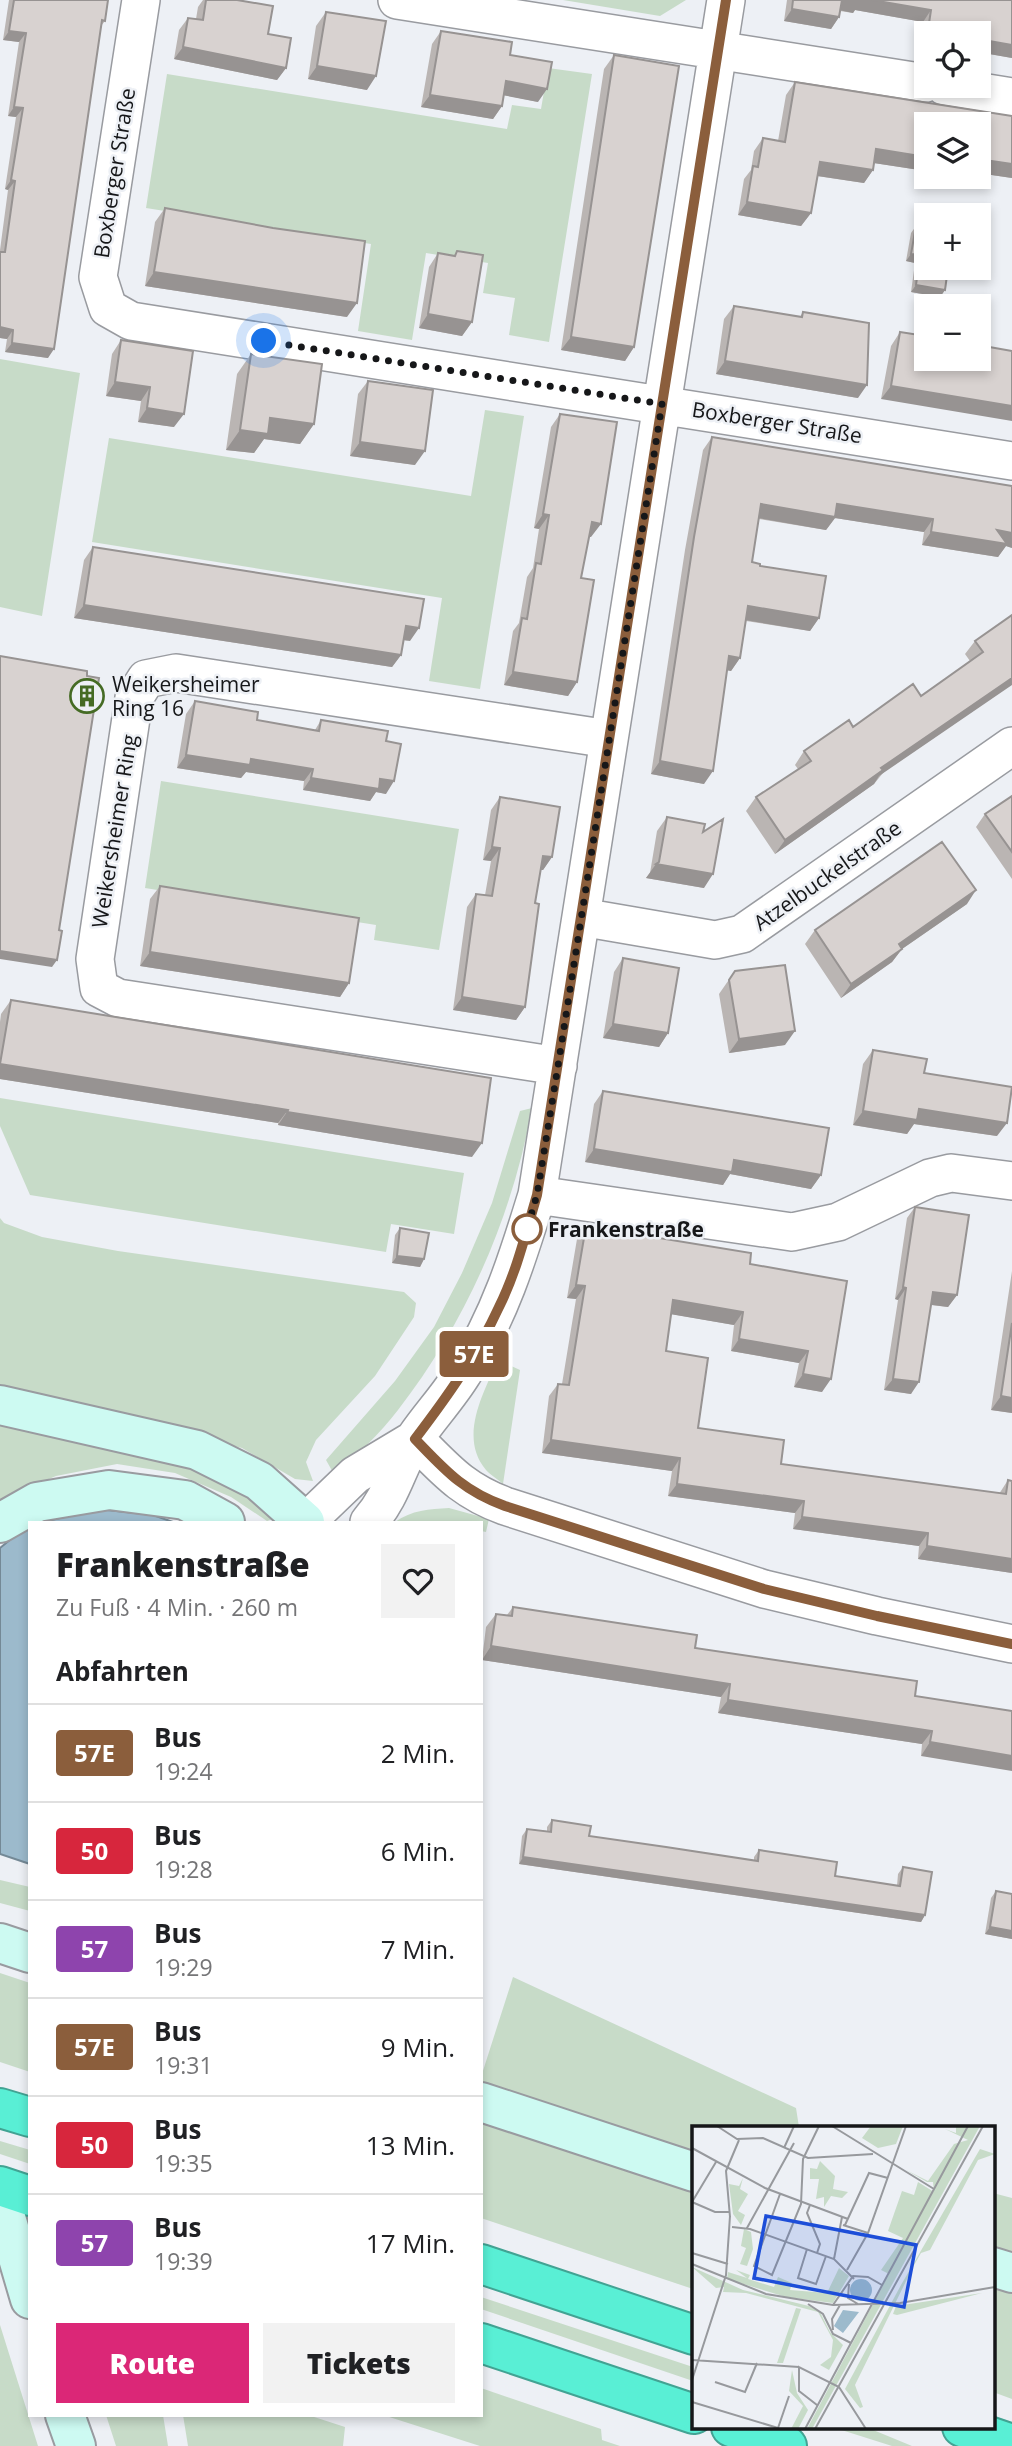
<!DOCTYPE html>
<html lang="de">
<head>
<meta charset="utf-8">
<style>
	body { margin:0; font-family:"Open Sans",sans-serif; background:#f2f2f2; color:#202124; height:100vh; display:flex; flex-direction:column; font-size:26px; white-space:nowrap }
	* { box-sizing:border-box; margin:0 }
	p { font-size:23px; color:#757577 }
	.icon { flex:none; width:38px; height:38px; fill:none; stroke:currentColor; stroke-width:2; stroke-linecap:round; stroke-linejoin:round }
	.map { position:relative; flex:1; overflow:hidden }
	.drawer { position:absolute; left:28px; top:1521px; width:455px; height:896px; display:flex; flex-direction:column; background:#fff; border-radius:0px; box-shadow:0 4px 10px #0003 }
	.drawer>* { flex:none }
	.badge { padding:0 14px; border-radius:5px; font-size:24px; line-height:46px }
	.tools { position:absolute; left:914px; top:21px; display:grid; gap:14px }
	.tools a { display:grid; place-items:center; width:77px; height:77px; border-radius:0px; background:#fff; box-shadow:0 4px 10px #0003; font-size:35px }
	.you { position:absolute; width:35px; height:35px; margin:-18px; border:5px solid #fff; border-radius:50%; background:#1a73e8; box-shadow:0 0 0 10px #1a73e833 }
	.map>.badge { position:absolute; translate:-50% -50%; box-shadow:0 0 0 4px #fff }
	h2 { padding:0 28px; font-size:26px; line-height:63px }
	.round { display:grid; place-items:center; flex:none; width:74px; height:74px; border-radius:0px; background:#f2f2f2 }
	.head { display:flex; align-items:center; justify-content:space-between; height:119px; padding:0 28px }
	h1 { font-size:33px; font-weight:800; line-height:52px }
	.cta { display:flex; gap:14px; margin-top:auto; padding:14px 28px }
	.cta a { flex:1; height:80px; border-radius:0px; background:#db2777; color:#fff; font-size:28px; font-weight:800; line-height:80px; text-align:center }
	.cta a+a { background:#f2f2f2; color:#202124 }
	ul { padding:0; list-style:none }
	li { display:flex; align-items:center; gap:21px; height:98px; padding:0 28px; border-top:2px solid #e0e0e0 }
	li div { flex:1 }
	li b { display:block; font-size:26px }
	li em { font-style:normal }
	li .badge { min-width:77px; font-weight:700; text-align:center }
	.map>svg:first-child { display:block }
</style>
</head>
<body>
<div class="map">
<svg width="1012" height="2446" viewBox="0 0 1012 2446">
	<rect width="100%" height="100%" fill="#edf0f5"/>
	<!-- green -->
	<path fill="#c7dbc8" d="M563,0H686L660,16Z
		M548,68L592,74L549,342L509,335L515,298L483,293L488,263L426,253L412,340L358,331L371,244L146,208L167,74L507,129L512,105L541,109Z
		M0,359L80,373L42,616L0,607Z
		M485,410L524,416L480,689L429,681L442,598L92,542L109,438L471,496Z
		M161,781L459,829L439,950L374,940L376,925L145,888Z
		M0,1098L464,1173L454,1234L391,1224L386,1252L30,1195L0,1126Z
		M532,1108C512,1218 466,1322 398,1410C380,1434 356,1455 335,1476L326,1460L395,1381L434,1327L462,1273L492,1203L520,1111Z
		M0,1218L4,1223L42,1237L118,1251L404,1292L416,1303L414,1317L375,1376L316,1440L306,1462L313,1481L295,1479L242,1448L92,1409L0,1390Z
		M498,1360L520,1370L503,1484C498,1479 490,1475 486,1470C458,1437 484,1392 498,1360Z
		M0,1420L111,1442L227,1478L273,1519L267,1521L231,1497L175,1473L117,1464L56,1476L0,1500Z
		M449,1508L489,1519L486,1532L481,1531V1522H395C412,1510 429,1509 449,1508Z
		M0,1880L30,1887V1911L0,1903Z
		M0,1973L30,1983V2072L0,2062Z
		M513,1977L796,2108L799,2127L694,2128L693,2289L481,2218V2077Z
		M0,2141L30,2150V2164L0,2154Z
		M993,2193L1012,2198V2399L993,2392Z
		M481,2297L693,2367V2381L481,2309Z
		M0,2325L38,2446H0Z
		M481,2388L601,2429L602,2440L620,2446H480L383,2415H481Z
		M106,2415H163L168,2446H116Z
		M183,2415H308L345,2427L343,2446H188Z
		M832,2427H866L912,2446H892Z"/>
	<!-- water -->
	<path fill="#9cbacc" stroke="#748996" stroke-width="2" d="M98,1509L153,1515L173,1522H43Z
		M27,1526H30V1864L0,1854V1548Z"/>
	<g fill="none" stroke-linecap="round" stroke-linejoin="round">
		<!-- minor casing -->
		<g stroke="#999ba0" stroke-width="40">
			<path id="minor" d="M141,0L98,277L108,308L131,321L1012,461
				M397,0L926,83
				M944,86L1012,97
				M581,917L715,940L742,934L1012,746
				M558,1066L118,998L99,988L95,959L134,698L146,679L176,673L609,739
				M537,1195L792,1232L838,1222L930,1178L951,1173L1012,1181
				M415,1439C446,1470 462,1490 505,1506L764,1589L877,1616L1012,1644
				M306,1522L355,1475L415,1439
				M369,1522C393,1495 397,1467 415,1438C430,1416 449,1396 463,1373C499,1318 518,1257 537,1195L726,0"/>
		</g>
		<!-- secondary casing -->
		<g stroke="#999ba0" stroke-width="42">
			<path id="secondary" d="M0,1405L197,1450L259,1481L305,1522
				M0,1523L37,1502L109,1490L185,1500L225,1522
				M0,1943L30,1953
				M481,2102L694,2172
				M0,2197L30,2299
				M993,2267L1012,2273
				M65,2415L76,2446"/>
		</g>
		<!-- motorway casing -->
		<g stroke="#42a393" stroke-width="42">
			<path id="motorway" d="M0,2108L30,2117
				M0,2186L30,2196
				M481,2264L694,2335
				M481,2343L694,2414
				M731,2427L787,2446
				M962,2427L1012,2444"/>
		</g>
		<!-- minor -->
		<use href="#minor" stroke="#fff" stroke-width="37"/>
		<!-- secondary -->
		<use href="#secondary" stroke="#cdfaf2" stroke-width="38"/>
		<!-- motorway -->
		<use href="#motorway" stroke="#59efd5" stroke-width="38"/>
	</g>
	<!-- wall -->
	<path fill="#bab5b3" d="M9,0H108L105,21L101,26L48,358L5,352L7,339L0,338V250L8,190L5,189L16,117L8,116L19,42L3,40Z
		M203,0H237L268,34L286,68L277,80L174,59L179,30L188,18L196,19L198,7Z
		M787,0H1012V58L978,52V33H926V43L920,42L923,22L855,10L853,13L840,11L839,17L831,29L784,21Z
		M326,12L367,90L308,79L316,26Z
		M441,31L510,55L538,102L504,95L502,106L493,119L421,107L432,44Z
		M614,55L634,347L625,361L561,350L604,69Z
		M795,82L1012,116V178L978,173V124H926V171L874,163L873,170L864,183L817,176L811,213L801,226L738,215L744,179L751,170L754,151L763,138L778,141L786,95Z
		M165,208L347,317L145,286L155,222Z
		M916,226L926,268H953L952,269H948L945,290L940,297L911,292L915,263L906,261L911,233Z
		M457,251L472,322L462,336L419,328L429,267L438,253L454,256Z
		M734,306L800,317L803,312L858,398L716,374L724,319Z
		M900,332L1012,351L881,399L891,346Z
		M121,340L174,427L138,422L141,401L106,396L112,354Z
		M251,354L314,424L300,444L264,439L254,453L226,450L237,374Z
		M368,381L415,465L350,456L358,394Z
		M560,414L591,537H589L581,578L577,682L568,696L504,685L513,631L519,623L527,577L533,568L539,529L534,528L551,427Z
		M712,437L1012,486V548L1006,546L998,557L922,545L924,532L835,518L826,530L759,519L752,562L760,566L819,618L810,631L746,621L740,658L731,671L727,670L704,784L651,774L685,550L703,450Z
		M93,547L410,641L403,640L401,655L392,667L74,618L84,560Z
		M1012,615L874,784L775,854L746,811L756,797L798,769L795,765L804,751L853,727L921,696L970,661L965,654L975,641Z
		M195,701L257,720L315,730L321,720L386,741V794L376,792L370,801L303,790L304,781L246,772L241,778L177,768L186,714Z
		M1012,796V879L976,827L985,814Z
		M500,797L552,857L543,870H541L535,903L525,1007L516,1020L453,1010L467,907L476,894L485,895L491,861L483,860L491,810Z
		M667,817L703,832L704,888L646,878L650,873L657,831Z
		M160,886L349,983L340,997L140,966L150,899Z
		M967,904L902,949L892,962L841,998L805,944L815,930Z
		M623,958L668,1033L659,1047L603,1038L614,972Z
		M735,971L785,1045L729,1053L719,994Z
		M11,1000L472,1157L278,1125V1123L0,1079V1022L1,1014Z
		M873,1050L924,1073L997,1136L914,1124L907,1134L853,1125L863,1064Z
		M603,1091L821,1175L811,1189L730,1174L723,1185L585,1162L594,1104Z
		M915,1207L957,1295L948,1307L931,1305L911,1394L884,1390L898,1300L895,1299L907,1218Z
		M586,1226L750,1264L847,1281L822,1392L794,1387L799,1363L731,1351L734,1325L671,1314L666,1351L698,1428L781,1464L999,1494L1008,1480L1012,1573L918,1559L919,1546L793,1529L795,1513L668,1496L672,1471L542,1453L549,1396L558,1384H562L576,1299L567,1298L577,1239Z
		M400,1228L424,1259L420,1267L392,1263L395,1235Z
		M1012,1271V1413L991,1410Z
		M513,1607L915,1696L1012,1711L921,1756L922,1744L718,1713L721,1697L482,1660L486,1627L496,1614L507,1615Z
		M552,1820L589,1836L754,1860V1857L759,1850L835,1876L897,1886L898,1874L903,1867L925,1915L921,1922L519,1864L522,1836L527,1829L547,1831V1827Z
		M996,1891L1012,1894V1939L985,1934L991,1898Z"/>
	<!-- shaded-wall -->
	<path fill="#979392" d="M840,0H872L931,10L923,22L855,10L853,13L834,9Z
		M792,9L839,17L831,29L784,21Z
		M928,30L946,33H926Z
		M9,31L26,33L19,42L3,40Z
		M926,33V43L920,42Z
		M978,39L1012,45V58L978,52Z
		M183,47L286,68L277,80L174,59Z
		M317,66L376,76L367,90L308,79Z
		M506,81L547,89L538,102L497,94Z
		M430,95L502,106L493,119L421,107Z
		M14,107L23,108L16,117L8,116Z
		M876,149L926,157V171L867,162Z
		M978,159L1012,164V178L978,173Z
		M820,162L873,170L864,183L811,175Z
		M11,180L15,181L8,190L5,189Z
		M747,202L811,213L801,226L738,215Z
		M911,254L920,255L915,263L906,261Z
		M154,272L357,303L347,317L145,286Z
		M916,285L945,290L940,297L911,292Z
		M428,314L472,322L462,336L419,328Z
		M0,327L13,330L7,339L0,338Z
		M571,337L634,347L625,361L561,350Z
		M12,343L54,349L48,358L5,352Z
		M725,361L867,385L858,398L716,374Z
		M115,382L150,387L141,401L106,396Z
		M891,386L1012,406V421L881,399Z
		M147,408L184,414L174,427L138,422Z
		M270,418L314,424L300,444L264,439L254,453L226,450L240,430Z
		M360,442L425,451L415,465L350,456Z
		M761,504H837L933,519L924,532L835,518L826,530L752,517Z
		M543,514L549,515L539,529L534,528Z
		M592,522L601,524L591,537L583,536Z
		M997,530L1012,533V548L1006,546L998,557L922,545L931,532Z
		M84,605L401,655L392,667L74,618Z
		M748,606L819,618L810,631L739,619Z
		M406,626L419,628L410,641L397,639Z
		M729,656L740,658L731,671L720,669Z
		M513,672L577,682L568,696L504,685Z
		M1012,678V685L879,776L874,784L775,854L785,840L881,768Z
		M186,755L251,759L313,769L304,781L246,772L241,778L177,768Z
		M660,761L713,771L704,784L651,774Z
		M311,778L380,779L394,781L386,794L376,792L370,801L303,790Z
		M492,847L500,848L491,861L483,860Z
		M543,856L552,857L543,870L534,869Z
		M656,864L713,874L704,888L646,878Z
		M976,890L967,904L889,958L899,944Z
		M902,949L892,962L841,998L851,984Z
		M0,951L57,960L52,967L0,959Z
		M150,952L349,983L340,997L140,966Z
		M462,997L525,1007L516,1020L453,1010Z
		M613,1024L668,1033L659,1047L603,1038Z
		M795,1031L785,1045L729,1053L739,1039Z
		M0,1064L288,1110L278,1123L0,1079Z
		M919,1109L1007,1123L997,1136L914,1124L907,1134L853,1125L863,1111Z
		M287,1112L482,1143L472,1157L278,1125Z
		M594,1149L734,1160L821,1175L811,1189L730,1174L723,1185L585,1162Z
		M397,1256L424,1259L420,1267L392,1263Z
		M576,1285L585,1286L576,1299L567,1298Z
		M903,1287L906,1288L898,1300L895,1299Z
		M933,1292L957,1295L948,1307L925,1304Z
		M673,1300L743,1312L734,1325L664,1313Z
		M739,1339L808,1351L799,1363L731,1351Z
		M803,1374L831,1379L822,1392L794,1387Z
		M893,1379L919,1382L911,1394L884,1390Z
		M1001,1396L1012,1398V1413L991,1410Z
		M551,1440L680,1458L672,1471L542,1453Z
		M677,1484L804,1501L795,1513L668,1496Z
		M802,1517L928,1533L919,1546L793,1529Z
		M927,1546L1012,1559V1573L918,1559Z
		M491,1646L730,1684L721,1697L482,1660Z
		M728,1700L932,1731L922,1744L718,1713Z
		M930,1742L1012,1756V1771L921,1756Z
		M523,1857L925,1915L921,1922L519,1864Z
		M990,1927L1012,1931V1939L985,1934Z"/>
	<!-- building -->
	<path fill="#d8d2d0" stroke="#979392" stroke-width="2" d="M14,0H108L105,21L102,20L54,349L12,343L13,330L0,327V252H5L15,181L11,180L23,108L14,107L26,33L9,31Z
		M206,0H237L273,6L268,34L291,38L286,68L183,47L188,18L203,20Z
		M793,0H842L839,17L792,9Z
		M872,0H1012V45L978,39V33H946L928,30L931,10Z
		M326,12L386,21L376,76L317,66Z
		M441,31L512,42L510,55L552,62L547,89L506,81L502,106L430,95Z
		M614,55L679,66L634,347L571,337Z
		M795,82L1012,116V164L978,159V124H926V157L876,149L873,170L820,162L811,213L747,202L753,166L758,167L763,138L785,142Z
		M165,208L273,228L365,241L357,303L154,272Z
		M916,226L926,227V268H948L945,290L916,285L920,255L911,254Z
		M457,251L483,255L472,322L428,314L438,253L455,256Z
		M734,306L802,317L803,312L869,323L867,385L725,361Z
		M900,332L926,336V359H978V345L1012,351V406L891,386Z
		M121,340L193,351L184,414L147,408L150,387L115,382Z
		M251,354L322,364L314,424L270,418L268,434L240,430Z
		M368,381L433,390L425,451L360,442Z
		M560,414L617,422L601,524L592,522L581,578L594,580L577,682L513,672L522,618L527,619L536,563L541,564L549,515L543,514Z
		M712,437L1012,486V533L997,530L1007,544L931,532L933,519L837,504L835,517L761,504L752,562L760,564V566L826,576L819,618L748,606L740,658L729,656L713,771L660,761L694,537Z
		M93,547L424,599L419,628L406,626L401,655L84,605Z
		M1012,615V678L881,768L883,770L785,840L756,797L811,761L804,751L849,720L853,727L913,684L921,696L983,652L975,641Z
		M0,656L87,671V676L99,678L59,930L62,931L57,960L0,951Z
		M195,701L258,712L257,720L319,731L321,720L388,731L386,741L401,744L394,781L380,779L379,789L311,778L313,769L251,759L250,765L186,755Z
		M1012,796V852L985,814Z
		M500,797L560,807L552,857L543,856L535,903L539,904L525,1007L462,997L476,894L492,896L500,848L492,847Z
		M667,817L705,824L703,832L723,819L713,874L656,864L659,862Z
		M942,842L976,890L899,944L902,949L851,984L815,930Z
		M160,886L359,918L349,983L150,952Z
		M623,958L679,968L668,1033L613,1024Z
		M785,965L795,1031L739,1039L729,980L735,971Z
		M11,1000L491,1078L482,1143L287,1112L288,1110L0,1064Z
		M873,1050L927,1059L924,1073L1012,1087L1007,1123L919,1109L917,1120L863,1111Z
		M603,1091L829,1128L821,1175L734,1160L732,1172L594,1149Z
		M915,1207L969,1215L957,1295L933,1292L919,1382L893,1379L906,1288L903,1287Z
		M586,1226L751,1253L750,1264L847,1281L831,1379L803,1374L808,1351L739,1339L743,1312L673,1300L666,1351L708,1358L698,1428L784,1440L781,1464L1006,1494L1008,1480L1012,1481V1559L927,1546L928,1533L802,1517L804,1501L677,1484L680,1458L551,1440L558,1384L569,1385L577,1335L585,1286L576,1285Z
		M400,1228L429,1233L424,1259L397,1256Z
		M1012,1323V1398L1001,1396Z
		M513,1607L697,1635L695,1648L917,1681L915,1696L1012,1711V1756L930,1742L932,1731L728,1700L730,1684L491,1646L496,1614L512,1616Z
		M552,1820L591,1826L589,1836L666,1847L758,1861L759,1850L837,1862L835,1876L900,1886L903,1867L932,1872L925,1915L523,1857L527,1829L551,1832Z
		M996,1891L1012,1894V1931L990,1927Z"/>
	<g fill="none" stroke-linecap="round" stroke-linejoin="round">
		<!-- line casing -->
		<g stroke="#fff" stroke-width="16">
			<path id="line" d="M726,0L537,1195C526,1232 517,1271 499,1307C477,1355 447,1397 415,1439C445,1470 463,1491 505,1506L764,1589L877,1616L1012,1644"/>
		</g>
		<!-- line -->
		<use href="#line" stroke="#8b5e3c" stroke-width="10"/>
		<!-- walk -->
		<path stroke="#161719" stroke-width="7" stroke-dasharray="0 12.6" d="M264,341L662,404L558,1066L537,1195L527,1229"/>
	</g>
	<!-- icons -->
	<defs>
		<g id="building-ring" transform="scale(1.75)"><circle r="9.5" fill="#edf0f5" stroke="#456b24" stroke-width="1.5"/><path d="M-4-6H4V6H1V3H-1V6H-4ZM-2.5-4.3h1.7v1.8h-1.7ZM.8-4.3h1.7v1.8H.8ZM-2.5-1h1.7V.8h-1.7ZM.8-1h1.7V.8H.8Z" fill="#456b24"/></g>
	</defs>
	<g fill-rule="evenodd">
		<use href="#building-ring" x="87" y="696"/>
	</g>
	<!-- markers -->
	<circle fill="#fff" stroke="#8b5e3c" stroke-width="3.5" cx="527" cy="1229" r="14"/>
	<g text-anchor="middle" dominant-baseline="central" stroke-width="5" stroke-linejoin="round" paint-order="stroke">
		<!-- street labels -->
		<g font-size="21" fill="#161719" stroke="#edf0f5">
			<text transform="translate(114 173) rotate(-81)">Boxberger Straße</text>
			<text transform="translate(777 422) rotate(9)">Boxberger Straße</text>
			<text transform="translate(114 831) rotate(-81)">Weikersheimer Ring</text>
			<text transform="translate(827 875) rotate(-35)">Atzelbuckelstraße</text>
		</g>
		<!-- poi labels -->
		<g font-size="21" fill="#161719" stroke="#edf0f5" text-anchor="start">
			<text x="112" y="684">Weikersheimer<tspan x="112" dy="24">Ring 16</tspan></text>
		</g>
		<!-- stop labels -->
		<g font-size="21" font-weight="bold" fill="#161719" stroke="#edf0f5" text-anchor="start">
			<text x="548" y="1229">Frankenstraße</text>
		</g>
	</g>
	<!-- overview -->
	<g transform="translate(692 2126)">
		<rect width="303" height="303" fill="#edf0f5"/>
		<path d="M179,0H211L204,18L186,22L170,12ZM264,0H288L120,303H115L197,148L189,144L211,112L196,105L210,65L222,69L226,56L242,66L241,56H235L214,44L236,55L262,18L276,14L253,3L264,7ZM288,23L303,28L286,34L238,124L229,127L221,141L163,259L171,281L168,282L153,263L209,159ZM128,35L143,50L141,63L156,66L150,72L139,70L132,81V71L124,73L127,53H118V42L125,43ZM51,52L48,63L56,68L46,85L53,89L49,99L41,88L37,58L47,60ZM52,103L59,106L61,123L55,140L48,138L54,122L49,120ZM0,141L51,164L117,180L128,186L138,206L151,219L137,244L128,239L139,231L141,214L126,186L54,167L31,166L32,161L24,162ZM147,142L157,150L141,177L94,171L35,153L36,146L55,152L44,144L58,149L56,153L82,161L86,151L100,157L98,164L135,167ZM290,167L205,189L201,188L204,180ZM104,182L109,183L91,237H85ZM100,244L105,267L116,284L106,303H99L111,280L97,265Z" fill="#c7dbc8"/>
		<path d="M158 164a11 11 0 1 1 22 0a11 11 0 1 1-22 0ZM151,184L167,186L151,207L142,200Z" fill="#9cbacc"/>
		<path fill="none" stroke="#97999d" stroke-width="2" d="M25,0L45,13L71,12L116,32L181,28M140,0L242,63M0,22L73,62L156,93M92,22L102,0M88,68L62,140L80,149L109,78L111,33L127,0M0,76L24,36M0,76L23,86H38M118,79L115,87L128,118L125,127M38,91L34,45L47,14M151,99L176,107M153,99L177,47L196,52M40,101L58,103L142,133L162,153M55,102L102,17M115,123L106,152L124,158L134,130M0,127L36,138M142,133L150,91M0,138L74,168L141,179L208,177L303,161M155,144L176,107L214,0M157,158L156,172L166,178M116,178L131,188L141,208L159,217M141,179L161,150L176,151L190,159M141,204L140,193L148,179M159,217L276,0M0,234L107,241M0,254L34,149L38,90M23,256L53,266L65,237M0,276L86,302L97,270M125,279L107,265V241L147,261L174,303M113,303L160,215M123,303L291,0"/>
		<path fill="#1d4ed8" fill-opacity="0.15" stroke="#1d4ed8" stroke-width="3.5" d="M74,90L224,119L212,181L62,152Z"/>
		<rect width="303" height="303" fill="none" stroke="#161719" stroke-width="3.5"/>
	</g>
</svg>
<div class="tools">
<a><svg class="icon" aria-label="locate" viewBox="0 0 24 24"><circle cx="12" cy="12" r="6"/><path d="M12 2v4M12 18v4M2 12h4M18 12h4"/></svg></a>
<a><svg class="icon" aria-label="layers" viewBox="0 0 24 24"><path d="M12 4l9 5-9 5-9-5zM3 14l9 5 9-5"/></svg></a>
<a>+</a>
<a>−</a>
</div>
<div class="you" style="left:264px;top:341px"></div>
<b class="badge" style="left:474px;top:1354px;background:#8b5e3c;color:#fff">57E</b>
<section class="drawer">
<div class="head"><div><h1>Frankenstraße</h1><p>Zu Fuß · 4 Min. · 260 m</p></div><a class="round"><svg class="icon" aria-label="heart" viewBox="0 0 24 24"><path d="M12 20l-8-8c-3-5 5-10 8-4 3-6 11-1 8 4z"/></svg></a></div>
<h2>Abfahrten</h2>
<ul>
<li><span class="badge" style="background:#8b5e3c;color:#fff">57E</span><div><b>Bus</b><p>19:24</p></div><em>2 Min.</em></li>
<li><span class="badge" style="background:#d7263d;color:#fff">50</span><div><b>Bus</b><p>19:28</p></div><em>6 Min.</em></li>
<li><span class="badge" style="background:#8e44ad;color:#fff">57</span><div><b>Bus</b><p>19:29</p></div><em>7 Min.</em></li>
<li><span class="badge" style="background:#8b5e3c;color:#fff">57E</span><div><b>Bus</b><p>19:31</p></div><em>9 Min.</em></li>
<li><span class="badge" style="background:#d7263d;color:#fff">50</span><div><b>Bus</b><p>19:35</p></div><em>13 Min.</em></li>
<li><span class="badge" style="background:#8e44ad;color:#fff">57</span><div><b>Bus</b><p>19:39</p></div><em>17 Min.</em></li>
</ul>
<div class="cta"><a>Route</a><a>Tickets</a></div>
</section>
</div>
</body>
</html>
